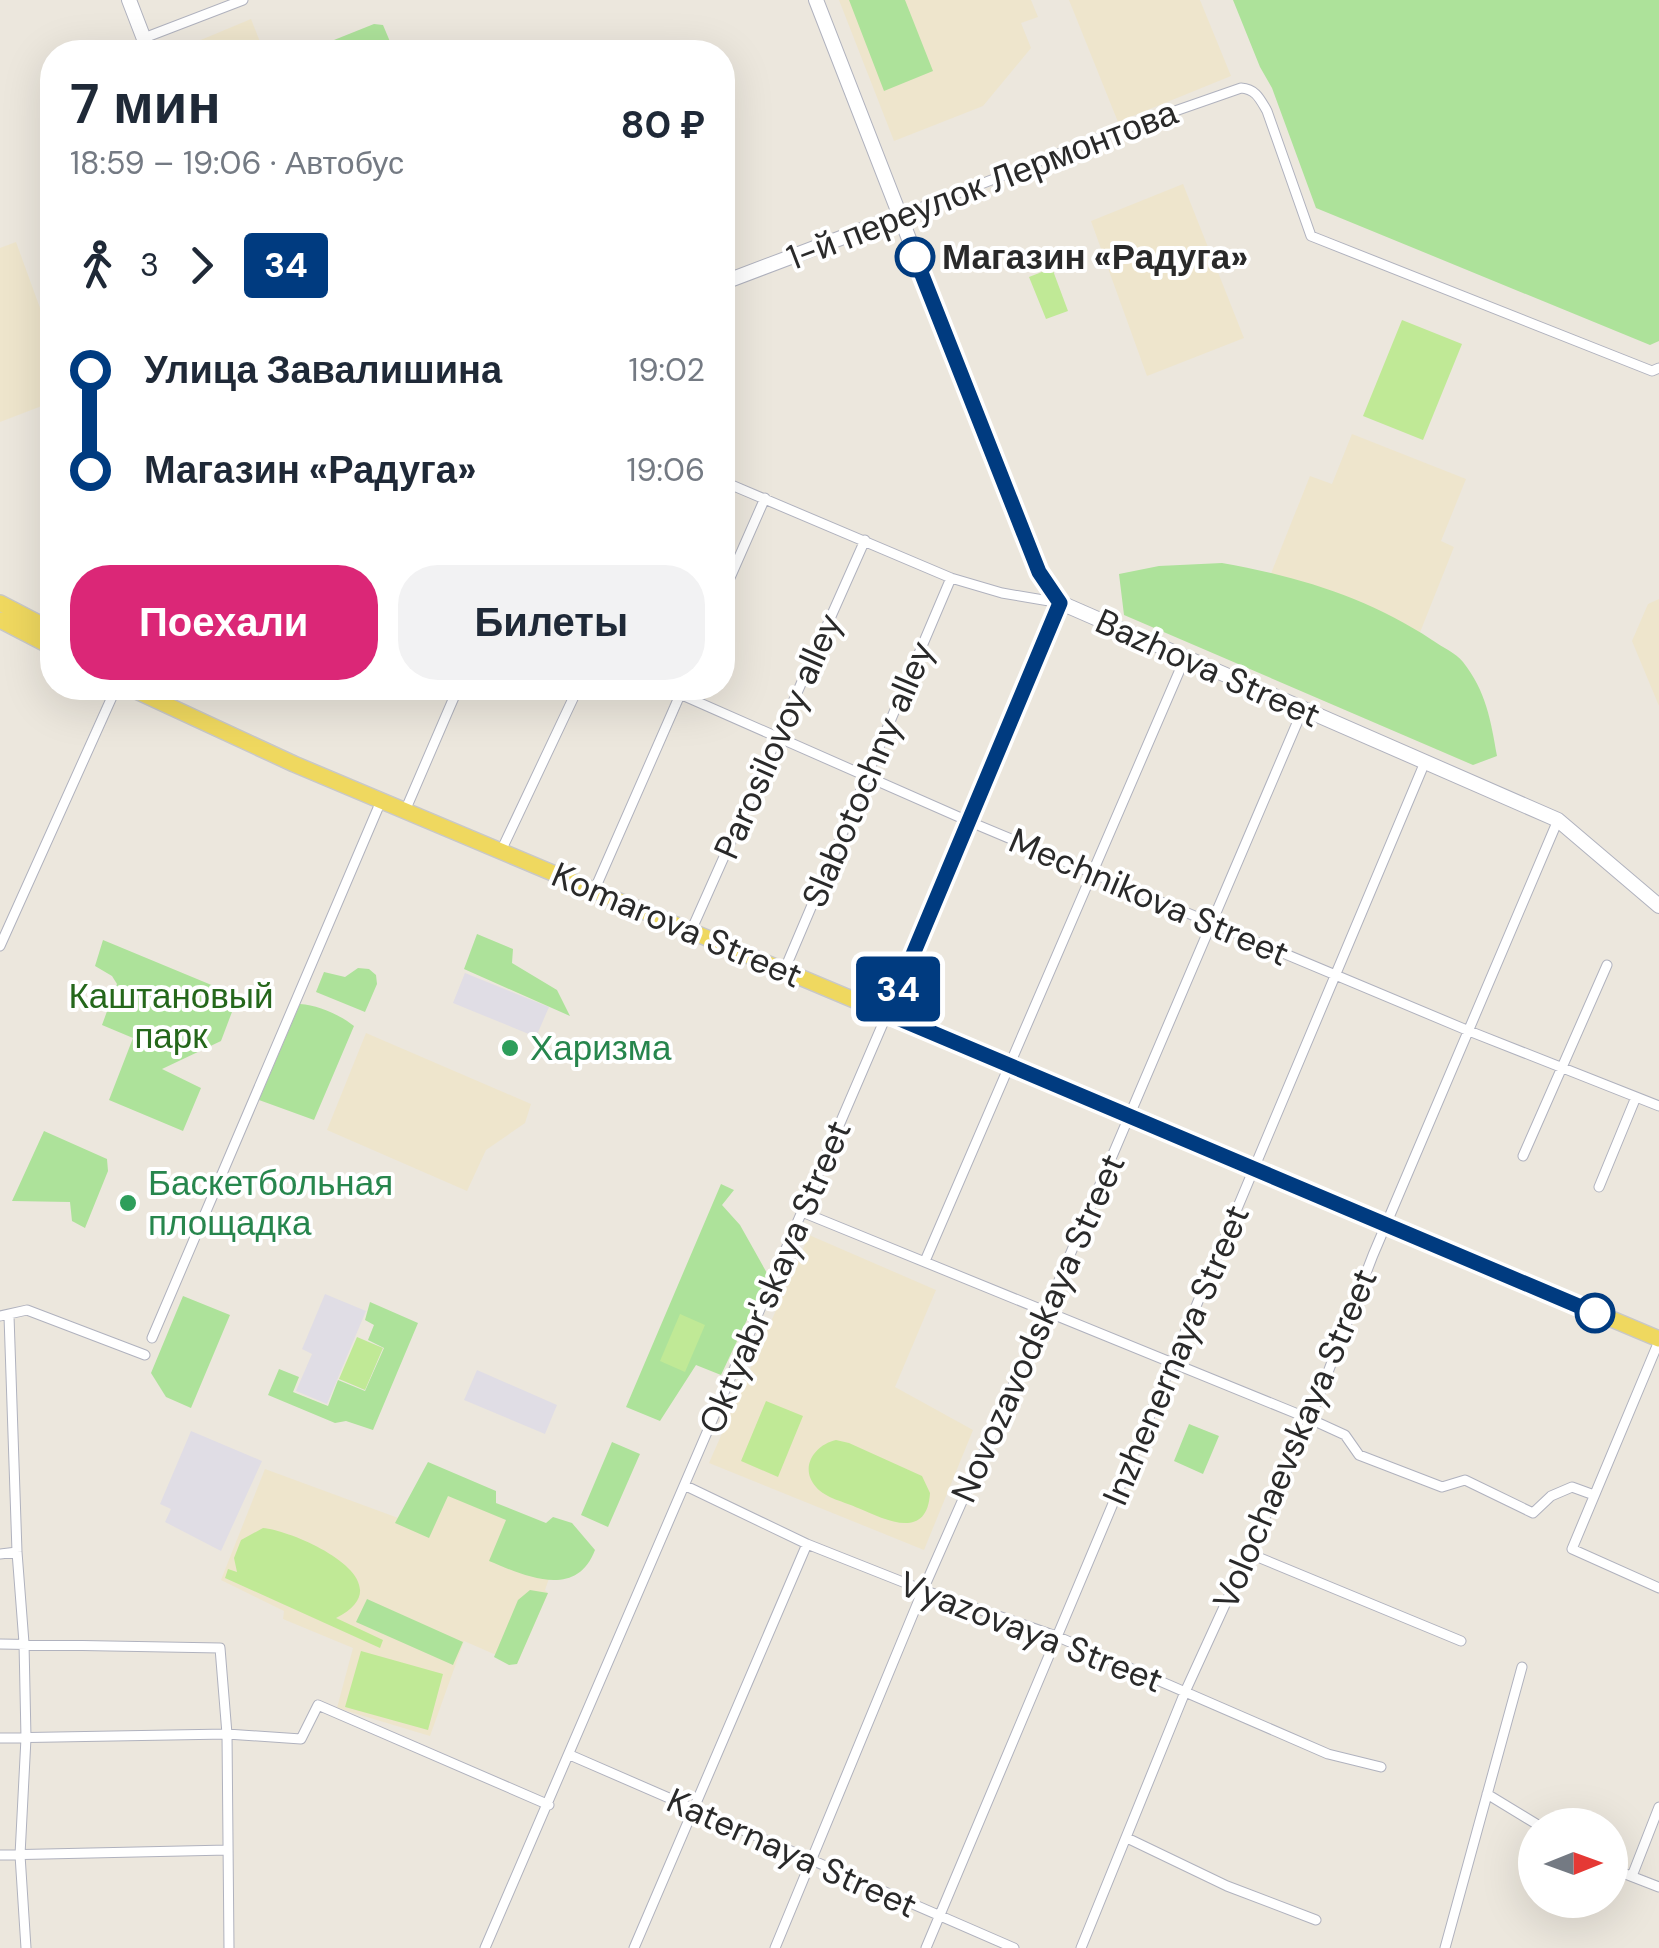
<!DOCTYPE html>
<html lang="ru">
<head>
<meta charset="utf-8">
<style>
	body { margin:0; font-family:"DM Sans",sans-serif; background:#f2f2f3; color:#1f2937; height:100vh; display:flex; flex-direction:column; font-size:38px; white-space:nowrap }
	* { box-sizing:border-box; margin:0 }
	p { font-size:32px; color:#747a83 }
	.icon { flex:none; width:55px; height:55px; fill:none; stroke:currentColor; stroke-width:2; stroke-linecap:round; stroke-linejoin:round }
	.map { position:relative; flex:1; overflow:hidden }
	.drawer { position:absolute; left:40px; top:40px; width:695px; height:660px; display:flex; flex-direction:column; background:#fff; border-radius:40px; box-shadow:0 10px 40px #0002 }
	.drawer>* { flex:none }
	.badge { padding:0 20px; border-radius:8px; font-size:35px; line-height:65px }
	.needle { width:65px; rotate:89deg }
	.buttons { position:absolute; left:1518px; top:1808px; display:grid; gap:20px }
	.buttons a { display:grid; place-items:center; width:110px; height:110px; border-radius:50%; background:#fff; box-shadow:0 10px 40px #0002; font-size:50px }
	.map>.badge { position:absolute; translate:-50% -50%; box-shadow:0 0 0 5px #fff }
	.legs { display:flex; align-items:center; gap:15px; height:110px; padding:0 30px; font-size:32px }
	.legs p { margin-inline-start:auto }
	.summary { display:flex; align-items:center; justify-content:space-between; height:170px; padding:0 30px }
	h1 { font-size:55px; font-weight:600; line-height:75px }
	.primary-button { display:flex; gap:20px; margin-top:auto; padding:20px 30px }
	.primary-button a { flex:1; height:115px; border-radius:40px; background:#db2777; color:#fff; font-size:40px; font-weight:600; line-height:115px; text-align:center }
	.primary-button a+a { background:#f2f2f3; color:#1f2937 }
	ul { padding:0 30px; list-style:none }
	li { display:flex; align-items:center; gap:35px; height:100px; font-size:38px }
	li i { display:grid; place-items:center; width:15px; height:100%; margin:0 12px; background:currentColor }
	li i::after { content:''; width:25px; height:25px; margin:-12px; border:8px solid; border-radius:50%; background:#fff }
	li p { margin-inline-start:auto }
	li:first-child i { background:linear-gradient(#0000 50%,currentColor 0) }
	li:last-child i { background:linear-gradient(currentColor 50%,#0000 0) }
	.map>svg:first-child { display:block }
</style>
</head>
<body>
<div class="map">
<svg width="1659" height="1948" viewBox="0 0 1659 1948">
	<rect width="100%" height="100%" fill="#ece7dd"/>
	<!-- industrial -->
	<path fill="#e0dde5" d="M465,973L549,1007L536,1037L453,1003Z
		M325,1294L366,1311L327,1404L296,1391L312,1354L302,1349Z
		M477,1370L557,1405L545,1434L464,1400Z
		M191,1431L262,1461L221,1551L165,1522L171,1509L160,1504Z"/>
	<!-- education -->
	<path fill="#eee5cc" d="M839,0H1031L1038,17L1021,23L1031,48L983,106L894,141Z
		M1069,0H1200L1231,76L1118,122Z
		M251,19L264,52H172Z
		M1183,184L1244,338L1147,376L1091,221Z
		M16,242L52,341V402L0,422V248Z
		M1352,434L1466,479L1441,541L1454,547L1407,665L1258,606L1310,476L1332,484Z
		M1659,599V706L1632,641L1648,604Z
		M366,1033L531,1104L525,1123L486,1150L467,1191L327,1130Z
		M809,1235L936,1290L895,1387L973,1430L924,1550L709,1463Z
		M265,1469L420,1526L439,1485L564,1535L545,1590L548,1593L517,1664L464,1641L430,1736L337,1708L353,1648L283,1619L284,1611L221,1580Z"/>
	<!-- green -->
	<path fill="#ade29a" d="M849,0H905L933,71L884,91Z
		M1233,0H1659V341L1650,345L1316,208L1272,88L1260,67Z
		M374,24L383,25L391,44L385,52H326L329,42Z
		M1222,563C1296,576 1369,598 1432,640C1442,647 1456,653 1463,662C1486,691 1491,721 1497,756L1473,765L1124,615L1119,574L1159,566Z
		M477,934L513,949L512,963L557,990L570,1016L464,969Z
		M103,940L238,996L221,1041L162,1069L201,1088L183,1131L109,1100L133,1038L102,1025L117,984L112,976L95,966Z
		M358,968L369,969L376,975L377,984L365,1012L316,992L324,972L345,977Z
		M300,1004C318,1005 340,1015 354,1026L314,1120L259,1100Z
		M44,1131L107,1159L108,1171L85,1228L72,1221L70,1202L12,1201Z
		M721,1184L734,1190L722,1205L740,1225L768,1275L721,1375L696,1365L660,1421L626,1407Z
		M183,1296L230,1315L191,1408L166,1397L151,1373Z
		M370,1302L418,1323L373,1430L346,1421L335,1423L268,1395L279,1369L299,1377L293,1392L328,1406L338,1380L365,1391L384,1348L368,1340L374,1325L365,1320Z
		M1189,1424L1219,1436L1203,1474L1174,1461Z
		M612,1442L640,1454L608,1527L581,1515Z
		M428,1462L496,1491V1503L546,1523L553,1517L572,1523L595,1550C576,1600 525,1576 489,1561L506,1520L448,1496L429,1538L395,1523Z
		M530,1590L548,1593L517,1664L509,1665L494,1657L518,1600Z
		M367,1599L463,1642L453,1665L356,1622Z"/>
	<!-- pitch -->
	<path fill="#c0e996" d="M1052,268L1068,311L1046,319L1029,277Z
		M1402,320L1462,344L1423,440L1363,416Z
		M680,1314L705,1325L685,1372L660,1361Z
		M357,1337L383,1348L365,1390L339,1379Z
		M766,1401L803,1416L778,1477L741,1461Z
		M836,1440L849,1443L922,1476L930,1493C927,1542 884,1519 858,1508C845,1502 825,1498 816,1487C799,1468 814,1445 836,1440Z
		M263,1528C296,1531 409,1581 336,1618L383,1640L380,1648L225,1578L228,1569L237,1572L234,1558L241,1540Z
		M361,1651L443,1674L428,1730L345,1707Z"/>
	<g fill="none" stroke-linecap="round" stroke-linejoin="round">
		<!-- street casing -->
		<g stroke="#b0b2be" stroke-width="11">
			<path id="street" d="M144,38L243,0
				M899,216L1112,133L1241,88C1256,89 1260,99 1267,111L1311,236L1652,371L1659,368
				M722,481L951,578L1002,593L1061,603
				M722,596L765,498
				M666,688L968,821L1469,1031L1659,1106
				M405,811L458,688
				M501,851L578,688
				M594,891L683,688
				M691,931L865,540
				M0,946L116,688
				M784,971L951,578
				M1523,1156L1607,965
				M1599,1187L1636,1097
				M802,1212L1310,1419L1345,1435L1359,1455L1442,1487L1465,1480L1533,1513L1551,1496L1572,1487L1594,1495
				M925,1261L1185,658
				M0,1316L27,1310L145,1355
				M9,1316L17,1552L24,1643L26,1738L20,1855L26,1948
				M152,1338L381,801
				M1659,1341L1572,1549L1659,1588
				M686,1486L807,1544L923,1590L1056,1636L1328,1754L1381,1767
				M1248,1553L1461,1641
				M0,1554L17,1552
				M0,1644L220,1648L227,1734L229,1948
				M0,1738L227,1734L301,1739L318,1705L549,1805
				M570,1755L1014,1948
				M1487,1794L1538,1825
				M1127,1838L1227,1886L1316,1920
				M0,1855L228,1850
				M1610,1868L1659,1887
				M1632,1876L1659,1807
				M485,1948L887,1014
				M634,1948L807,1544
				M775,1948L923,1590L1046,1311L1303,709
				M926,1948L1425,762
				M1081,1948L1185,1692L1310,1419L1373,1255L1558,820
				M1445,1948L1522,1667"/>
		</g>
		<!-- secondary casing -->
		<g stroke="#b0b2be" stroke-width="16">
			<path id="secondary" d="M129,0L149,52
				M816,0L1039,573L1061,603L1558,820L1659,906
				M722,283L899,216
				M887,1014L1061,603"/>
		</g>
		<!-- primary casing -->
		<g stroke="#c8c8c8" stroke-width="18">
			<path id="primary" d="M0,603L52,630
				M0,620L52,647
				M130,688L294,764L1659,1339"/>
		</g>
		<!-- street -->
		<use href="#street" stroke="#fff" stroke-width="9"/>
		<!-- secondary -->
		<use href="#secondary" stroke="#fff" stroke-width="14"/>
		<!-- primary -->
		<use href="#primary" stroke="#efd85f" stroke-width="15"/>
	</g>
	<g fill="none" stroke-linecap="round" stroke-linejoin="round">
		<!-- line-1 casing -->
		<g stroke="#fff" stroke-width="22">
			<path id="line-1" d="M915,257L1039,572L1060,603L888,1014L1595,1313"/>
		</g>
		<!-- line-1 -->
		<use href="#line-1" stroke="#003b80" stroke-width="15"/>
	</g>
	<!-- markers -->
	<g fill="#fff" stroke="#003b80" stroke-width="5">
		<circle cx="915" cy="257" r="18"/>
		<circle cx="1595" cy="1313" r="18"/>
	</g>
	<g fill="#2e9e5b" stroke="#fff" stroke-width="4">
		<circle cx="510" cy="1048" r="10"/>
		<circle cx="128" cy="1203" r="10"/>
	</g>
	<g text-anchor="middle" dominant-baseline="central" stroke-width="8" stroke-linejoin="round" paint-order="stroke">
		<!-- street labels -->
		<g font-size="35" fill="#2a2a2a" stroke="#fff">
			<text transform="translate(982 185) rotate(-21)">1-й переулок Лермонтова</text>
			<text transform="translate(1208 668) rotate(24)">Bazhova Street</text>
			<text transform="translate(778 736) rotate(-66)">Parosilovoy alley</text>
			<text transform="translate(868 774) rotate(-67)">Slabotochny alley</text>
			<text transform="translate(1149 897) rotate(23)">Mechnikova Street</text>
			<text transform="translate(677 925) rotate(23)">Komarova Street</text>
			<text transform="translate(775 1277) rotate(-67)">Oktyabr'skaya Street</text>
			<text transform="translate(1038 1328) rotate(-66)">Novozavodskaya Street</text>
			<text transform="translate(1176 1355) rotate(-67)">Inzhenernaya Street</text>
			<text transform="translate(1295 1439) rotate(-67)">Volochaevskaya Street</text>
			<text transform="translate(1031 1632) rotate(21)">Vyazovaya Street</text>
			<text transform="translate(792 1853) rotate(24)">Katernaya Street</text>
		</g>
		<!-- stop labels -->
		<g font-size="35" font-weight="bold" fill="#2a2a2a" stroke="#fff" text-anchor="start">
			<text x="942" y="257">Магазин «Радуга»</text>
		</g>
		<!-- park labels -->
		<g font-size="35" fill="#25671b" stroke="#fff">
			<text x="171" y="996">Каштановый<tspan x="171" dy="40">парк</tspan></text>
		</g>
		<!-- leisure labels -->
		<g font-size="35" fill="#27864d" stroke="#fff" text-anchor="start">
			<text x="530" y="1048">Харизма</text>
			<text x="148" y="1183">Баскетбольная<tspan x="148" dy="40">площадка</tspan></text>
		</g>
	</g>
</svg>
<div class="buttons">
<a><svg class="needle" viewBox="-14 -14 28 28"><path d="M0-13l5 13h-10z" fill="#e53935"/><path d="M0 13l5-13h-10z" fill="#747a83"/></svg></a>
</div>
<b class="badge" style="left:898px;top:989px;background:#003b80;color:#fff">34</b>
<section class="drawer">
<div class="summary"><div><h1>7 мин</h1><p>18:59 – 19:06 · Автобус</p></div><b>80 ₽</b></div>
<div class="legs"><svg class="icon" aria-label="walk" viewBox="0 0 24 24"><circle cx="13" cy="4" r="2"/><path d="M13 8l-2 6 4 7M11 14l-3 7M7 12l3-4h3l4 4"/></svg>3<svg class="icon" aria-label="forward" viewBox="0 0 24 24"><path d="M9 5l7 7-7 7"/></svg><b class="badge" style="background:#003b80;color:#fff">34</b></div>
<ul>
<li><i style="color:#003b80"></i><b>Улица Завалишина</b><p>19:02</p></li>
<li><i style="color:#003b80"></i><b>Магазин «Радуга»</b><p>19:06</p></li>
</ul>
<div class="primary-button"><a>Поехали</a><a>Билеты</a></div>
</section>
</div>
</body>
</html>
